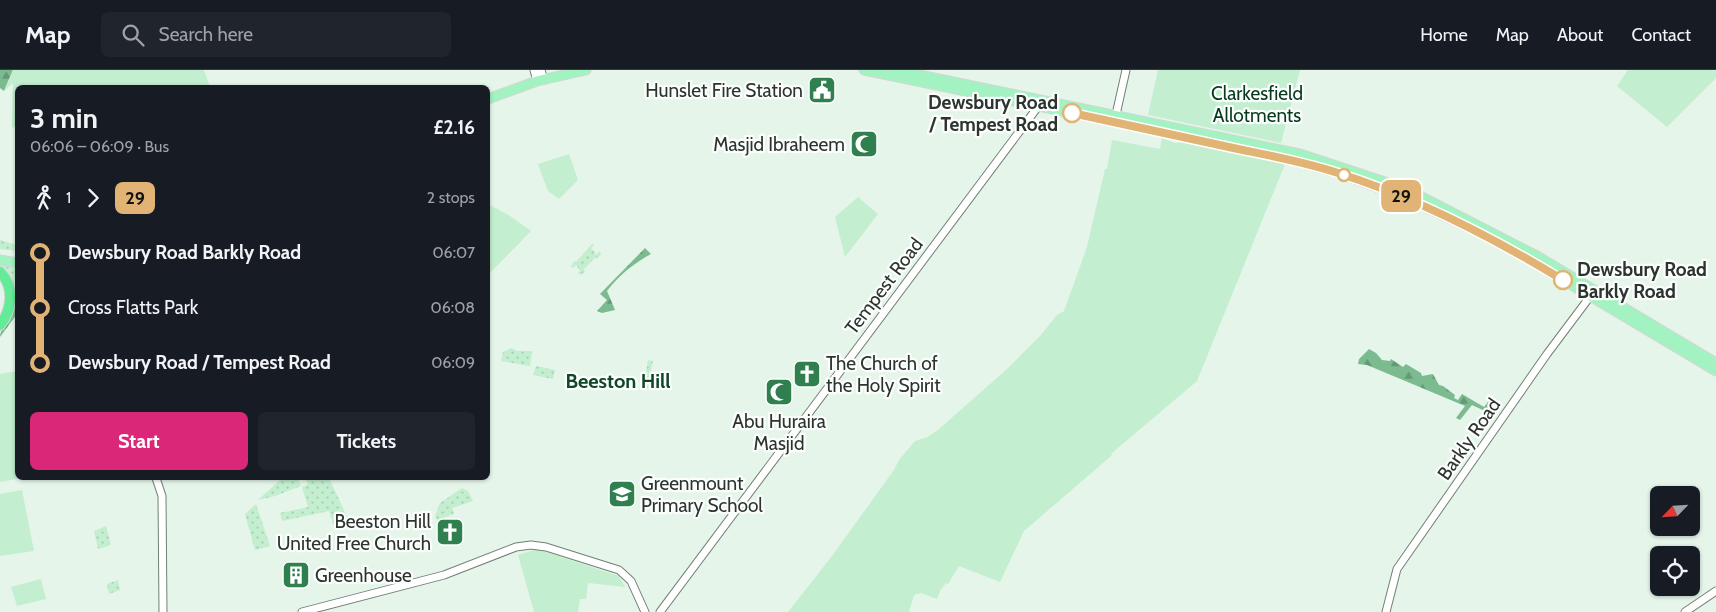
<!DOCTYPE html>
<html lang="en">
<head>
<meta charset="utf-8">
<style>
	body { margin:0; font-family:Cabin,sans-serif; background:#20242c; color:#f1f3f6; height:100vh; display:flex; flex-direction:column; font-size:19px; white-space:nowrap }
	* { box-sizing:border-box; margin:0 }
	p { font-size:16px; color:#9ea1a6 }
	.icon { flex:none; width:28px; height:28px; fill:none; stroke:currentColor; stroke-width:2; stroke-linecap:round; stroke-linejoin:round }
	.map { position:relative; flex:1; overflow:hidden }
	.panel { position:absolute; left:15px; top:15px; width:475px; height:395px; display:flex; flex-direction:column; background:#171b24; border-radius:8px; box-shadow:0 1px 4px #0004 }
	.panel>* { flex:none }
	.badge { padding:0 10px; border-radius:8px; font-size:18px; line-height:32px }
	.needle { width:32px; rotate:245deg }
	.controls { position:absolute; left:1650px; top:416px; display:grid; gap:10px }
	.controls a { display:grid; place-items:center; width:50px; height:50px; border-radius:8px; background:#171b24; box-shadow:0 1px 4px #0004; font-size:25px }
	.map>.badge { position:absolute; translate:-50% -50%; box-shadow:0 0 0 2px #fff }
	.legs { display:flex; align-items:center; gap:8px; height:55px; padding:0 15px; font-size:16px }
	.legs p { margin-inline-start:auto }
	.overview { display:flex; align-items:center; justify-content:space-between; height:85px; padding:0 15px }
	h1 { font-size:28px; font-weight:800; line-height:38px }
	.cta { display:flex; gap:10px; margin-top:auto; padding:10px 15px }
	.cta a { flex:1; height:58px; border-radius:8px; background:#db2777; color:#fff; font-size:20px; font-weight:800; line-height:58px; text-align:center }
	.cta a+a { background:#20242c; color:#f1f3f6 }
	ul { padding:0 15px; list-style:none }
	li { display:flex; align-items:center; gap:18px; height:55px; font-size:19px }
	li i { display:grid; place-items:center; width:8px; height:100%; margin:0 6px; background:currentColor }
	li i::after { content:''; width:12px; height:12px; margin:-6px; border:4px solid; border-radius:50%; background:#171b24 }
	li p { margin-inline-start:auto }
	li:first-child i { background:linear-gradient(#0000 50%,currentColor 0) }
	li:last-child i { background:linear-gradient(currentColor 50%,#0000 0) }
	header { display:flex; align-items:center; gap:30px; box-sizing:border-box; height:70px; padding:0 25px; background:#171b24; border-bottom:1px solid #363941 }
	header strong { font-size:24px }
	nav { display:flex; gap:28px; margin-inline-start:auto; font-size:18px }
	.search { width:350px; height:45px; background:#20242c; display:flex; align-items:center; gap:12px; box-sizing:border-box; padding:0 18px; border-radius:8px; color:#9ea1a6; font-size:19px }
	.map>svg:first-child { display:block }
</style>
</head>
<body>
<header>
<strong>Map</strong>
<div class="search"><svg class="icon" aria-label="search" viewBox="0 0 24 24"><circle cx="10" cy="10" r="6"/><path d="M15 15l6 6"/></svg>Search here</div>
<nav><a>Home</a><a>Map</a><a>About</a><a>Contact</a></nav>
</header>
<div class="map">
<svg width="1716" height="542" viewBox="0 0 1716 542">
	<defs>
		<pattern id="grass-dots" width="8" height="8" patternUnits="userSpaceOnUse" patternTransform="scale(1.25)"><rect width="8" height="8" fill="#c3eecf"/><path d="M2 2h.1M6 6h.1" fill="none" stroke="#a8cdb2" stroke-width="1.8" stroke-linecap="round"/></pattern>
		<pattern id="forest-firs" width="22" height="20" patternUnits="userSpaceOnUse" patternTransform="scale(1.25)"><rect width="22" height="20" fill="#7bbb8f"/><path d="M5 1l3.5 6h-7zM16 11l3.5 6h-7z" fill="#659975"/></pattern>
	</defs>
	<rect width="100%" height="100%" fill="#e5f5e9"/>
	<!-- grass -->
	<path fill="url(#grass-dots)" d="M0,170L17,175V181L0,179Z
		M592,174L594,175L591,178L595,182V183L596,185L600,181L601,184L597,188H595L584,199L585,201L581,205L578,203L580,201L576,195L573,198L571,196L575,191H577Z
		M0,193L17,197V212L15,213L17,220L15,221L8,204L0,198Z
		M511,278L518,281H532L530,296L501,291L503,282Z
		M648,290L653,291L647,320L643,319Z
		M536,296L555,300L553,309L533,305Z
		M282,408H298L301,416L275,426L258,430Z
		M305,408H329L350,453L347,456L334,457L329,441L282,451L280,443L308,437L302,417L308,414Z
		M462,418L468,421L473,431L452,438L454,444L437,450L435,446L440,433Z
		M256,434L270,476L255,480L245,444Z
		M106,456L111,475L98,479L94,461Z
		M118,510L120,520L109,524L107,514Z"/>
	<!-- forest -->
	<path fill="url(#forest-firs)" d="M0,0H13L4,21L0,18Z
		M645,178L651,184C633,194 619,205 607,221L615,240L602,243L597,241L607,230L600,224Z
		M17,220V244L0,267C0,259 6,255 9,249C14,240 15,231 15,221Z
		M1369,279L1376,283L1382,290L1390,291L1391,289L1403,297L1406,294L1421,303L1422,306L1433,304L1439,315L1443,316L1455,325L1454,328L1458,330L1462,324L1484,337L1491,328L1495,329L1489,343L1472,335L1460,350L1456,348L1465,336L1367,295L1358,294L1359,289Z"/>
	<!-- green -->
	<path fill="#c3eecf" d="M13,0H204L210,17L18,18L17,58L12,57L13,13L4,21Z
		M1158,0H1300L1281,73L1148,45Z
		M1628,0H1716V8L1667,57L1617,16Z
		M1162,68L1175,73L1179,72L1285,94L1197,311L1112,383L1111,386L1024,461L1000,512L959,496L948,514L946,513L940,521L937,529L921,523L914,525L909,542H788L832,486L894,400L899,390L915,371L928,367L939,359L1007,299L1040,266L1057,245L1064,241L1087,177L1105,99H1107L1112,70L1160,79Z
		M569,84L578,110L559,129L548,121L538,94Z
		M858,127L878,144L845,187L835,147Z
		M488,134L510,146L531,161L488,205Z
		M17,301L18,408H22L0,412V304Z
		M22,420L34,481L0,486V424Z
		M537,479L619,506L625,517L588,513L586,529H580L578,542H534L518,485Z
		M41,509L46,529L17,536L11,517Z"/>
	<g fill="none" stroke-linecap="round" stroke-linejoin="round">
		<!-- tertiary casing -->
		<g stroke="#728075" stroke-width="9">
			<path id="tertiary" d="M534,0L537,11
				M541,0L544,10
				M1115,49L1126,0
				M156,408L162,426L163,542
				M302,542L444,505L516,477L531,475L546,477L619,500L631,511L645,542
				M660,542L1040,34
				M1386,542L1397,499L1547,284L1592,224
				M1685,542L1716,521"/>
		</g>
		<!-- primary casing -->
		<g stroke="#d5d6d5" stroke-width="11">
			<path id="primary" d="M864,0L1115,52L1288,89L1339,103L1406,128L1474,160L1523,186L1716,301
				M896,0L1300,84L1379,110L1410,121L1537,186L1716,293
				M488,29L537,11L586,0
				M0,190L18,193"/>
		</g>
		<!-- motorway casing -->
		<g stroke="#d5d6d5" stroke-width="12">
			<path id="motorway" d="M0,202C15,217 12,240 0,255"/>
		</g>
		<!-- tertiary -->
		<use href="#tertiary" stroke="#fff" stroke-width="7"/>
		<!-- primary -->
		<use href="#primary" stroke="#a2f3c1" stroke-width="9"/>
		<!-- motorway -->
		<use href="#motorway" stroke="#64eb98" stroke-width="10"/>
	</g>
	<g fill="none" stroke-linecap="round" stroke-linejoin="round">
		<!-- line-1 casing -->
		<g stroke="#fff" stroke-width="11">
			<path id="line-1" d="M1072,43C1127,55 1183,67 1238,79C1272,86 1305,92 1338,103C1417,128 1492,167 1563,210"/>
		</g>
		<!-- line-1 -->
		<use href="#line-1" stroke="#e1b475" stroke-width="8"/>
	</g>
	<!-- icons -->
	<defs>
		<g id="civic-square" transform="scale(1.4375)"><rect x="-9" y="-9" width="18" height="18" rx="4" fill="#307f4f" stroke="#fbfefc"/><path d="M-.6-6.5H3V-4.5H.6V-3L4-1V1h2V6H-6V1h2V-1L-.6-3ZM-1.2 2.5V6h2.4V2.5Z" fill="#fff"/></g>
		<g id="mosque-square" transform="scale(1.4375)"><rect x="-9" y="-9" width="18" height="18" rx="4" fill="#307f4f" stroke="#fbfefc"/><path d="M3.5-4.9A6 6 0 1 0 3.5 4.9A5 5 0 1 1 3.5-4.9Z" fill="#fff"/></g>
		<g id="church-square" transform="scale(1.4375)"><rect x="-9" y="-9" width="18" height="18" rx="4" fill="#307f4f" stroke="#fbfefc"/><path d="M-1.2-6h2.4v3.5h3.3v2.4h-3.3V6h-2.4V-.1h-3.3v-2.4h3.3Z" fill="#fff"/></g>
		<g id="school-square" transform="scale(1.4375)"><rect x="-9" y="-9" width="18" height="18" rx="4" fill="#307f4f" stroke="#fbfefc"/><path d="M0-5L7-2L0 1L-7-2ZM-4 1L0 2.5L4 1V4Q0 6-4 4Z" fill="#fff"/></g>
		<g id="building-square" transform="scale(1.4375)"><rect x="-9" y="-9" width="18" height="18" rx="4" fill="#307f4f" stroke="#fbfefc"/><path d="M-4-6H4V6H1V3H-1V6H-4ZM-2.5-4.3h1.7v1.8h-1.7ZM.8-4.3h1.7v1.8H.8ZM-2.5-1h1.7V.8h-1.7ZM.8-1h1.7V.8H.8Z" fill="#fff"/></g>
	</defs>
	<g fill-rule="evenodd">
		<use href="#civic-square" x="822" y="20"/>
		<use href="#mosque-square" x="864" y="74"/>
		<use href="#church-square" x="807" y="304"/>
		<use href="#mosque-square" x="779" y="322"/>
		<use href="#school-square" x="622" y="424"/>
		<use href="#church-square" x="450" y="462"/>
		<use href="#building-square" x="296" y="505"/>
	</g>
	<!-- markers -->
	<g fill="#fff" stroke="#e1b475" stroke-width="2.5">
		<circle cx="1072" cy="43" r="9"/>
		<circle cx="1344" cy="105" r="6"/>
		<circle cx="1563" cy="210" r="9"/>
	</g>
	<g text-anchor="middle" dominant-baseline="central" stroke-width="4.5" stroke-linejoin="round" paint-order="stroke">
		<!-- poi labels -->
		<g font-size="19" fill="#2d332e" stroke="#fbfefc" text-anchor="end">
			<text x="803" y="20">Hunslet Fire Station</text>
			<text x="845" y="74">Masjid Ibraheem</text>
			<text x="826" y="293" text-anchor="start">The Church of<tspan x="826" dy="22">the Holy Spirit</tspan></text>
			<text x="779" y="351" text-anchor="middle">Abu Huraira<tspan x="779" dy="22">Masjid</tspan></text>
			<text x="641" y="413" text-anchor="start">Greenmount<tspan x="641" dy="22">Primary School</tspan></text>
			<text x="431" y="451">Beeston Hill<tspan x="431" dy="22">United Free Church</tspan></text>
			<text x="315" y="505" text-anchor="start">Greenhouse</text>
		</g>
		<!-- park labels -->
		<g font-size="19" fill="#063a1d" stroke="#fbfefc">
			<text x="1257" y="23">Clarkesfield<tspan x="1257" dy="22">Allotments</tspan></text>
		</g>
		<!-- stop labels -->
		<g font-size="19" font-weight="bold" fill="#2d332e" stroke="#fbfefc" text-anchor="end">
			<text x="1058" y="32">Dewsbury Road<tspan x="1058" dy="22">/ Tempest Road</tspan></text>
			<text x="1577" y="199" text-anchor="start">Dewsbury Road<tspan x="1577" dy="22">Barkly Road</tspan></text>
		</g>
		<!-- street labels -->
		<g font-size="19" fill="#2d332e" stroke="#fbfefc">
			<text transform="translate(884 216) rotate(-53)">Tempest Road</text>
			<text transform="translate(1469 369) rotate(-55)">Barkly Road</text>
		</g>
		<!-- neighbourhood labels -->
		<g font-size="20" font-weight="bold" fill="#0f4727" stroke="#fbfefc">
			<text x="618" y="311">Beeston Hill</text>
		</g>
	</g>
</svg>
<div class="controls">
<a><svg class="needle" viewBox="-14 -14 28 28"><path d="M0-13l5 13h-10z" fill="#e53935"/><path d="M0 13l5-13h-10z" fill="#9ea1a6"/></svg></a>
<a><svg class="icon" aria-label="locate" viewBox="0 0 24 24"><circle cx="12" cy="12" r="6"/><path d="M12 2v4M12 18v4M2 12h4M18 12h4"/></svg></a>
</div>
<b class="badge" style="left:1401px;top:126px;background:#e1b475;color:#111">29</b>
<section class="panel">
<div class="overview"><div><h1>3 min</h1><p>06:06 – 06:09 · Bus</p></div><b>£2.16</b></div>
<div class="legs"><svg class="icon" aria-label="walk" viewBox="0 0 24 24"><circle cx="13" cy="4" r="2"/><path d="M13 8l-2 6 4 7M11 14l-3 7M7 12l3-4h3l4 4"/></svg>1<svg class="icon" aria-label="forward" viewBox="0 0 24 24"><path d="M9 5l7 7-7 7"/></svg><b class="badge" style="background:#e1b475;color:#111">29</b><p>2 stops</p></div>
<ul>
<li><i style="color:#e1b475"></i><b>Dewsbury Road Barkly Road</b><p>06:07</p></li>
<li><i style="color:#e1b475"></i><span>Cross Flatts Park</span><p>06:08</p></li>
<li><i style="color:#e1b475"></i><b>Dewsbury Road / Tempest Road</b><p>06:09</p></li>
</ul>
<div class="cta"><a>Start</a><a>Tickets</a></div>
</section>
</div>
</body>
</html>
